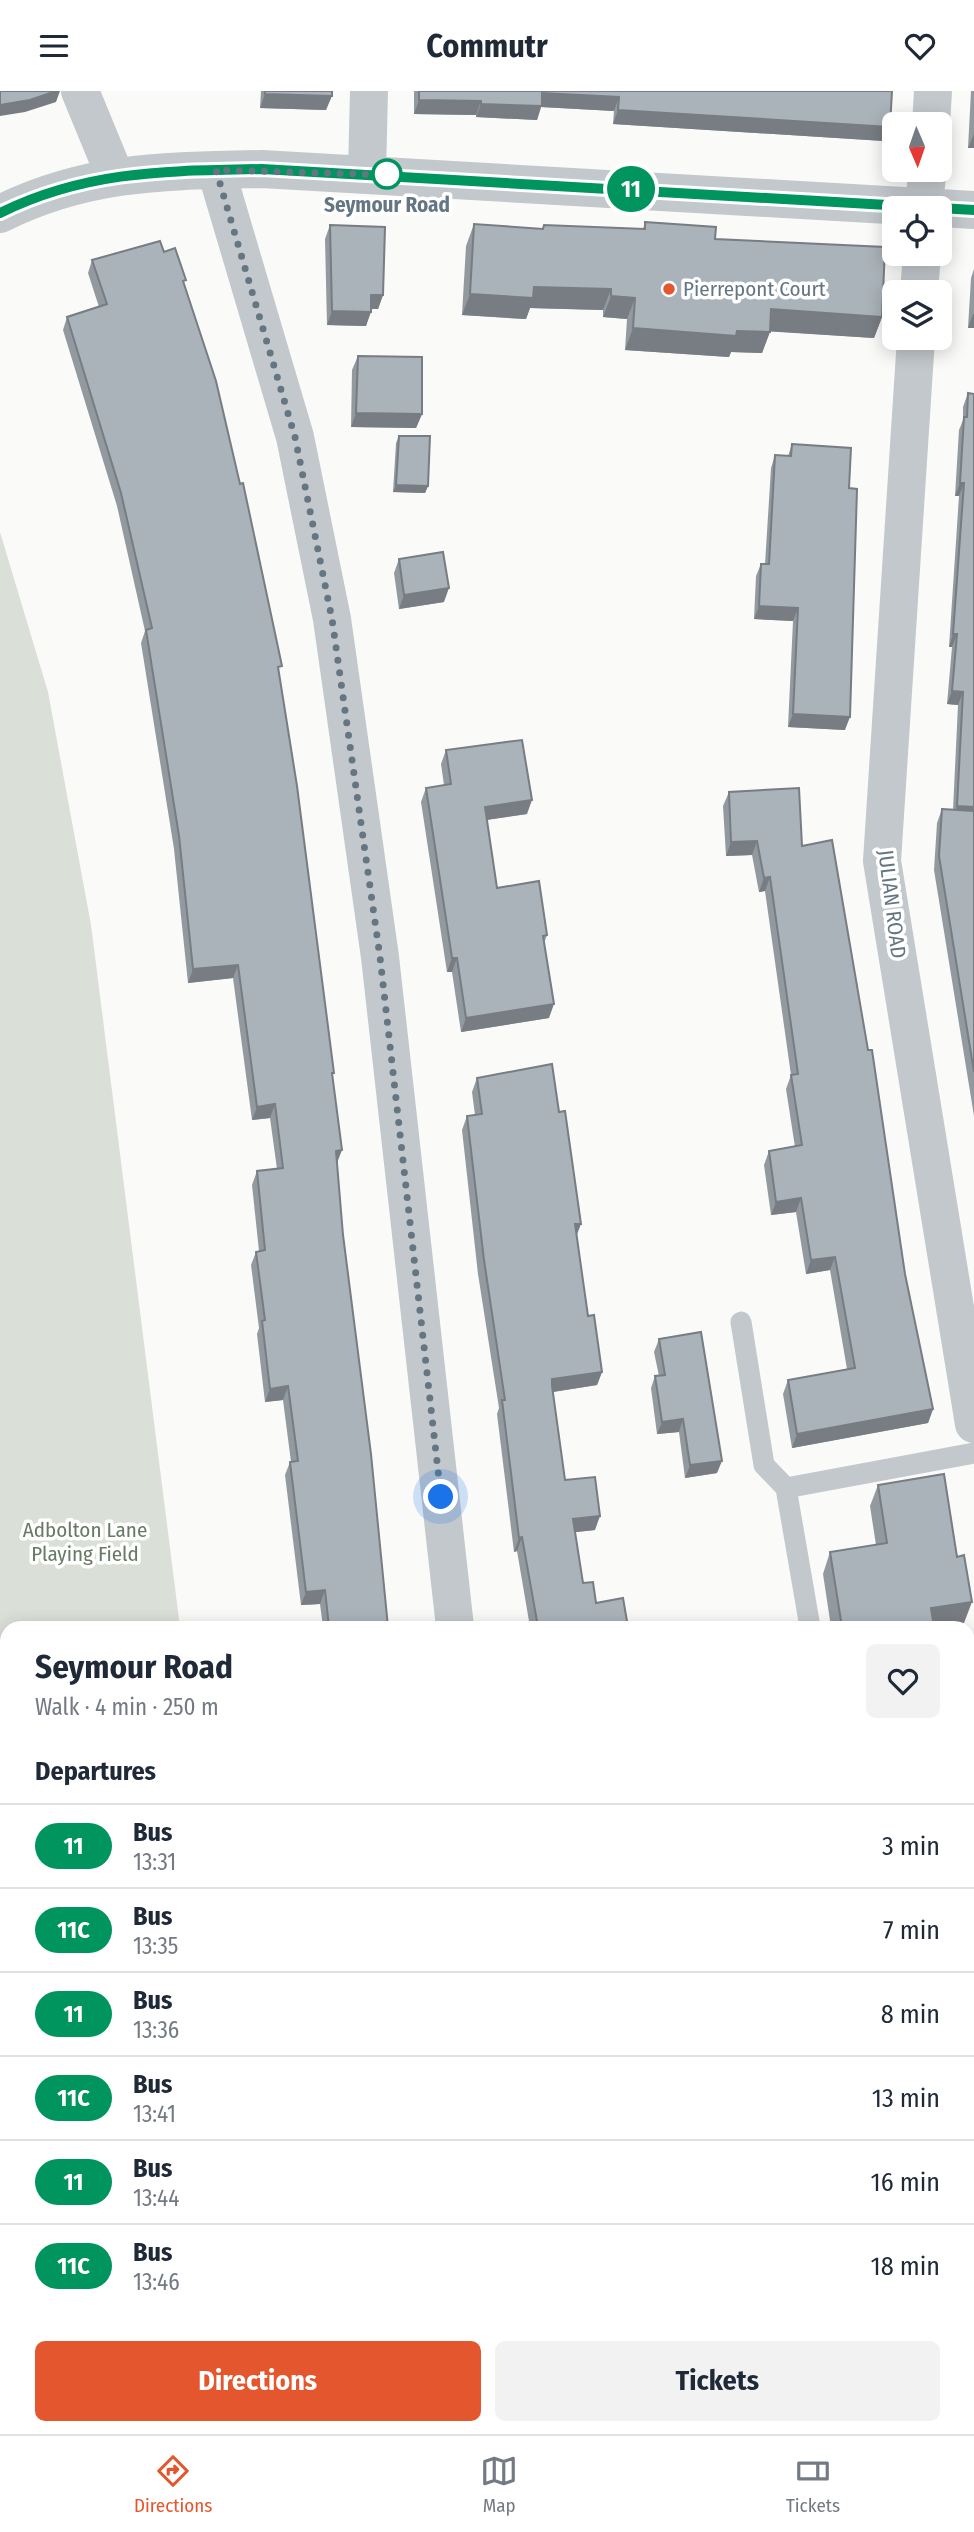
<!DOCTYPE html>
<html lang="en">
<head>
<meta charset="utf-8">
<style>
	body { margin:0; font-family:"Fira Sans Condensed",sans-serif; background:#f2f2f3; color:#1f2937; height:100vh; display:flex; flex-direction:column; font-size:26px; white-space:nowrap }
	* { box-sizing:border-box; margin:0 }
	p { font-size:23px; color:#747a83 }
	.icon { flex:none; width:38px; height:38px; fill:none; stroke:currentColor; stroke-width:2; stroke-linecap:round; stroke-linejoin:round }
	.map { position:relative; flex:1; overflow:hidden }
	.details { position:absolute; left:0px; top:1530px; width:975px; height:814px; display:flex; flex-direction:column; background:#fff; border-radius:21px 21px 0 0; box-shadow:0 4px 18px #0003 }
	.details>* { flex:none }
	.badge { padding:0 14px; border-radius:23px; font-size:24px; line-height:46px }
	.needle { width:46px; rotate:178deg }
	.controls { position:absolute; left:882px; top:21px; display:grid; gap:14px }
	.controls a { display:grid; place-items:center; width:70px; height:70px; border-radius:10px; background:#fff; box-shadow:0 4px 18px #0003; font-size:35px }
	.you { position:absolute; width:35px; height:35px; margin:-18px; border:5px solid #fff; border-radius:50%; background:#1a73e8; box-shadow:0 0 0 10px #1a73e833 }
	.map>.badge { position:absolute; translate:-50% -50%; box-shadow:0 0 0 4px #fff }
	h2 { padding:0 35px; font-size:26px; line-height:63px }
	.round { display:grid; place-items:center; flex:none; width:74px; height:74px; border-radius:10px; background:#f2f2f3 }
	.overview { display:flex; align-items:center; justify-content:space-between; height:119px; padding:0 35px }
	h1 { font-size:33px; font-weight:700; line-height:52px }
	.cta { display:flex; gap:14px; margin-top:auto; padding:14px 35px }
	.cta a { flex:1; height:80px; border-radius:10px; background:#e4572e; color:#fff; font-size:28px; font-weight:700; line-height:80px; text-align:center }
	.cta a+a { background:#f2f2f3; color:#1f2937 }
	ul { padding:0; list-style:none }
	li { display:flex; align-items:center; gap:21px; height:84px; padding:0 35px; border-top:2px solid #e0e1e3 }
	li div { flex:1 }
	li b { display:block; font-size:26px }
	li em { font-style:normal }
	li .badge { min-width:77px; font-weight:700; text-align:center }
	header { display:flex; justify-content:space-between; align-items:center; height:91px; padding:0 35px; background:#fff; font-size:32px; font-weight:700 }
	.menu { display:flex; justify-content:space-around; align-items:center; height:98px; border-top:2px solid #e0e1e3; background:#fff; font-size:19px; color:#747a83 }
	.menu a { display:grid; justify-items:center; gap:4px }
	.menu .on { color:#e4572e }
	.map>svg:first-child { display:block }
</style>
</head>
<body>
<header><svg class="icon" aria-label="menu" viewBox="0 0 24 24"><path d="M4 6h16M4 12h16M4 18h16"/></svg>Commutr<svg class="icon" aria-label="heart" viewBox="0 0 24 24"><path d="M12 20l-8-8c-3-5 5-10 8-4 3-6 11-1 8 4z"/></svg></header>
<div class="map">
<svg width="974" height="2343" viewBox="0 0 974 2343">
	<rect width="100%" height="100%" fill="#fafaf8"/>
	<!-- green -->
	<path fill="#dadfd7" d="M0,441L48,601L91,834L180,1536H7V1873L0,1870Z
		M0,1928L7,1929V2336H553L554,2343H0Z"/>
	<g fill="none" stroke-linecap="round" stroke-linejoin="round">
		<!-- service -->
		<path stroke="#c3c8cc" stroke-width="21" d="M741,1231L764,1374L786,1397L810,1536
			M786,1397L974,1362"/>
		<!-- minor -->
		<path stroke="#c3c8cc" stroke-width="38" d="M80,0L115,85
			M931,33L933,0
			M216,79L295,346L332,528L380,866L455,1536
			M367,82L369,0
			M923,117L928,79
			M919,201L922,163
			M916,247L882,770L974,1333
			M968,1933L974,1931"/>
		<!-- tertiary -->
		<path stroke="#c3c8cc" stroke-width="38" d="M0,123C88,79 167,80 262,78L974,119"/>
	</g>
	<!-- wall -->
	<path fill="#929a9f" d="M261,0H332L326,19L260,17Z
		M414,0H892L890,36L884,50L613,33L614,20L541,16L537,29L476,26V24L414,23Z
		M971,0H974V57H968Z
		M645,131L715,148L882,226L874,247L770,240L762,262L731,261L729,266L625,259L627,228L603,226V219L530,217L526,228L462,224L466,155L474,133L542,138L544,134L643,138Z
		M330,134L383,204L378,218H371L366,235L327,234L325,148Z
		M92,169L184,195L279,584L332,988L337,1072L343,1144L388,1536H323L320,1513L301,1514L285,1384L290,1371H291L283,1309L265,1311L257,1243L259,1237L251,1174L256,1161L259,1160L252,1094L257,1080L277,1078L270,1027L252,1029L233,887L188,892L174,758L141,552L145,540L117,415L63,239L67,226L99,216L88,182Z
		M974,178V237H968L971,187Z
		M358,265L422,323L416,337L351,336L352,279Z
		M968,302L974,303V1025L934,779L937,732L942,718L953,719L958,614L947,613L952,556H949L959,405H955L959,339L963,329V316Z
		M399,345L428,395L425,402L393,401L396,352Z
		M792,353L849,397L845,639L788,636L793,530L754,528L756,485L761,473H765L771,377L775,364L788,365Z
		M399,468L444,511L399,518L394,482Z
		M446,659L527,723L486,729L497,797L547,844L544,852L549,927L461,941L452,881H447L421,711L426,697L444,694L441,673Z
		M729,701L802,755L905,1183L933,1318L928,1332L792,1357L783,1303L788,1289L847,1278L830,1179L806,1183L796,1121L771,1124L764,1074L769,1060L795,1056L786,998L791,984L765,800L759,801L752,764L726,765L723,715Z
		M477,987L577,1145L588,1225L602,1281L597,1294L553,1301L565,1389L595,1439L575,1441L583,1492L596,1512L628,1536H530L517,1460L514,1461L497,1323L499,1317L478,1183L462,1039L467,1025L475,1024L472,1001Z
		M659,1248L717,1382L685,1387L679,1341L657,1343L651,1297L655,1285H659L654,1261Z
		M878,1394L964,1532L935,1536H831L823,1483L830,1461L876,1454L870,1415Z
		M555,2336H617L618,2343H555Z"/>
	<!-- shaded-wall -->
	<path fill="#777d82" d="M56,0H60L56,11L25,21L0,25V14Z
		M542,2L619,6L614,20L541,16L537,29L476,26L481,13Z
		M265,3L332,5L326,19L260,17Z
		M419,9L481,10L476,24L414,23Z
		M618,19L890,36L884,50L613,33Z
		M974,43V57H968Z
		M534,196L611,198L603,219L530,217L526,228L462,224L470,203Z
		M371,204H383L378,218H366Z
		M611,205L635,207L627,228L603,226Z
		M771,218L882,226L874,247L763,240Z
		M332,220L371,221L366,235L327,234Z
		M973,223H974V237H968Z
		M633,237L737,240L770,241L762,262L731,261L729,266L625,259Z
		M356,322L422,323L416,337L351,336Z
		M960,392H964L959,405H955Z
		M396,394L428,395L425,402L393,401Z
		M449,497L444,511L399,518L404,504Z
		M759,515L798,517L793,530L754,528Z
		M953,543H957L952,556H949Z
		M952,600L963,601L958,614L947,613Z
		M793,623L850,626L845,639L788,636Z
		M532,709L527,723L479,730L485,716Z
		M957,715L974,716V730L952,729Z
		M757,750L752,764L726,765L731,751Z
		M770,786L765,800L759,801L764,787Z
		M452,867H457L452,881H447Z
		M238,874L233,887L188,892L193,878Z
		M554,913L549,927L461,941L466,927Z
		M275,1013L270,1027L252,1029L257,1016Z
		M342,1059L337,1072L336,1060Z
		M801,1107L796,1121L771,1124L776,1111Z
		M575,1133H581L576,1146Z
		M835,1166L830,1179L806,1183L811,1169Z
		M602,1281L597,1294L546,1302L552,1288Z
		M288,1295L283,1309L265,1311L270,1298Z
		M933,1318L928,1332L792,1357L797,1343Z
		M683,1328L679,1341L657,1343L662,1331Z
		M722,1370L717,1382L685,1387L690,1374Z
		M600,1425L595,1439L568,1442L573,1428Z
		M522,1446L517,1460L514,1461L519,1447Z
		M325,1499L320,1513L301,1514L306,1501Z
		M972,1511L964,1532L935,1536H924L931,1517Z
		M974,1838V1858L968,1859V1839Z
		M974,2097V2109L968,2111V2098Z"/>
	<!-- building -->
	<path fill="#aab3b9" stroke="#777d82" stroke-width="2" d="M0,0H56L30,9L0,14Z
		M265,0H332V5L265,3Z
		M419,0H892L890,36L618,19L619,6L542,2V15L481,13V10L419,9Z
		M645,131L716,136L715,148L885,156L882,226L771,218L770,241L737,240L736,245L633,237L635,207L611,205V198L534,196L533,207L470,203L474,133L543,138L544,134L645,138Z
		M330,134L385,136L383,204H371V221L332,220Z
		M160,150L164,161L175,157L186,189L183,190L216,290L240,393L243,392L282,575L278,576L297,695L334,982H332L342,1059L336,1060L343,1144L371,1363L388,1536H329L325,1499L306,1501L290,1371L298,1370L288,1295L270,1298L262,1230L265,1229L256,1161L265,1159L257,1080L283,1077L275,1013L257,1016L238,874L193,878L179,745L146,539L152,537L121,402L67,226L107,213L92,169Z
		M358,265L422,266V323L356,322Z
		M968,302L974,303V716L957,715L963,601L952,600L957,543H953L964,392H960L964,326H967Z
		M399,345H430L428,395L396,394Z
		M792,353L851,357L849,397L857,398L850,626L793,623L798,517L759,515L761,473H769L775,364L791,365Z
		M443,461L449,497L404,504L399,468Z
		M522,649L532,709L485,716L497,797L539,790L547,844L543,845L554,913L466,927L457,867H452L426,697L451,693L446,659Z
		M799,697L802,755L832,749L868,959H872L905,1183L933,1318L797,1343L788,1289L855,1277L835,1166L811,1169L801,1107L776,1111L769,1060L802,1054L791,984L798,983L770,786L764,787L757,750L731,751L729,701Z
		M942,718L974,720V981L939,765Z
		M552,973L559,1021L565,1020L581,1133H575L588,1225L594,1224L602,1281L552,1288V1295L565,1389L595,1386L600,1425L573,1428L583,1492L593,1491L596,1512L623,1507L628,1536H538L522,1446L519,1447L502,1309H505L484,1169L467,1025L482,1023L477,987Z
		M701,1241L722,1370L690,1374L683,1328L662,1331L655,1285L665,1284L659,1248Z
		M944,1383L957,1466L964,1464L972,1511L931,1517L934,1536H842L830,1461L887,1452L878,1394Z
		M968,1621L974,1658L971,1659L974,1676V1838L968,1839Z
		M974,2000V2097L968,2098V2001Z
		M561,2336H617L618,2343H562Z"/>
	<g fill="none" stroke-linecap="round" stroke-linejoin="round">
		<!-- line casing -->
		<g stroke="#fff" stroke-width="16">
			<path id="line" d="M0,122C87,79 167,80 262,78L974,119"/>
		</g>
		<!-- line -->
		<use href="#line" stroke="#00945e" stroke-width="10"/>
		<!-- walk -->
		<path stroke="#657683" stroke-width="7" stroke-dasharray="0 12.6" d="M387,83L395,84L216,79L295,346L332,528L380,866L441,1406"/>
	</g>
	<!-- markers -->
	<circle fill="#fff" stroke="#00945e" stroke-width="3.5" cx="387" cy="83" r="14"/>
	<circle fill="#e4572e" stroke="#fff" stroke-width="2.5" cx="669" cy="198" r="7"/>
	<g text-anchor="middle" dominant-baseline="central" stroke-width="7" stroke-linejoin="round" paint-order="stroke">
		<!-- stop labels -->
		<g font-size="21" font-weight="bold" fill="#657683" stroke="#fff">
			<text x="387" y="114">Seymour Road</text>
		</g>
		<!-- poi labels -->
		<g font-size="21" fill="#657683" stroke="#fff" text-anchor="start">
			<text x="683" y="198">Pierrepont Court</text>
		</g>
		<!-- street labels -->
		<g font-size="21" fill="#657683" stroke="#fff">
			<text transform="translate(892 813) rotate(83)">JULIAN ROAD</text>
		</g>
		<!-- park labels -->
		<g font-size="21" fill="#687a64" stroke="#fff">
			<text x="85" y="1439">Adbolton Lane<tspan x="85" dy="24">Playing Field</tspan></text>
		</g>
	</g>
</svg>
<div class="controls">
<a><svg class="needle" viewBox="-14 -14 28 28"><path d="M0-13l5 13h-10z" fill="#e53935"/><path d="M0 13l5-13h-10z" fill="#747a83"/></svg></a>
<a><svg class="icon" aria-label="locate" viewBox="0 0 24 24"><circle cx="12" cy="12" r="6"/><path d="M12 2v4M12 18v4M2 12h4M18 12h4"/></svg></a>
<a><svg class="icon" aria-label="layers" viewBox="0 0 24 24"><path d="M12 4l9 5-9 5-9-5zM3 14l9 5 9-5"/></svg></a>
</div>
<div class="you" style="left:441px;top:1406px"></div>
<b class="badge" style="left:631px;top:98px;background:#00945e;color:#fff">11</b>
<section class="details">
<div class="overview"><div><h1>Seymour Road</h1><p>Walk · 4 min · 250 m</p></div><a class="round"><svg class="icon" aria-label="heart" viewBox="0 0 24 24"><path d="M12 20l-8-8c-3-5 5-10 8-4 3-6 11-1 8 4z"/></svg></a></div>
<h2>Departures</h2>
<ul>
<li><span class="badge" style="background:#00945e;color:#fff">11</span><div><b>Bus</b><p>13:31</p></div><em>3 min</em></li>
<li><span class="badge" style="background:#00945e;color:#fff">11C</span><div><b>Bus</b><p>13:35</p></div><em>7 min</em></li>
<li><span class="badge" style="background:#00945e;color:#fff">11</span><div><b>Bus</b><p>13:36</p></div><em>8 min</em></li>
<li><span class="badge" style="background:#00945e;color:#fff">11C</span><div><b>Bus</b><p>13:41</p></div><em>13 min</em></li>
<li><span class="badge" style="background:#00945e;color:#fff">11</span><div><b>Bus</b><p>13:44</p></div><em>16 min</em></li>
<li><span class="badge" style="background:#00945e;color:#fff">11C</span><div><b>Bus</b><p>13:46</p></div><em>18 min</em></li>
</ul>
<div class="cta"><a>Directions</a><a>Tickets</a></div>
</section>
</div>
<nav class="menu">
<a class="on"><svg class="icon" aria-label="directions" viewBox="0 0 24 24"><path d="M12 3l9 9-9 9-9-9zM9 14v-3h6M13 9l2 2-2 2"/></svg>Directions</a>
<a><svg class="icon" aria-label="map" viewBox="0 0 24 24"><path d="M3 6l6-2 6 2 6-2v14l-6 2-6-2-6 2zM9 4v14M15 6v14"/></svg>Map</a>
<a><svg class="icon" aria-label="tickets" viewBox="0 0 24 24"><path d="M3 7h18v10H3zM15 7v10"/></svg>Tickets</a>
</nav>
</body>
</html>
